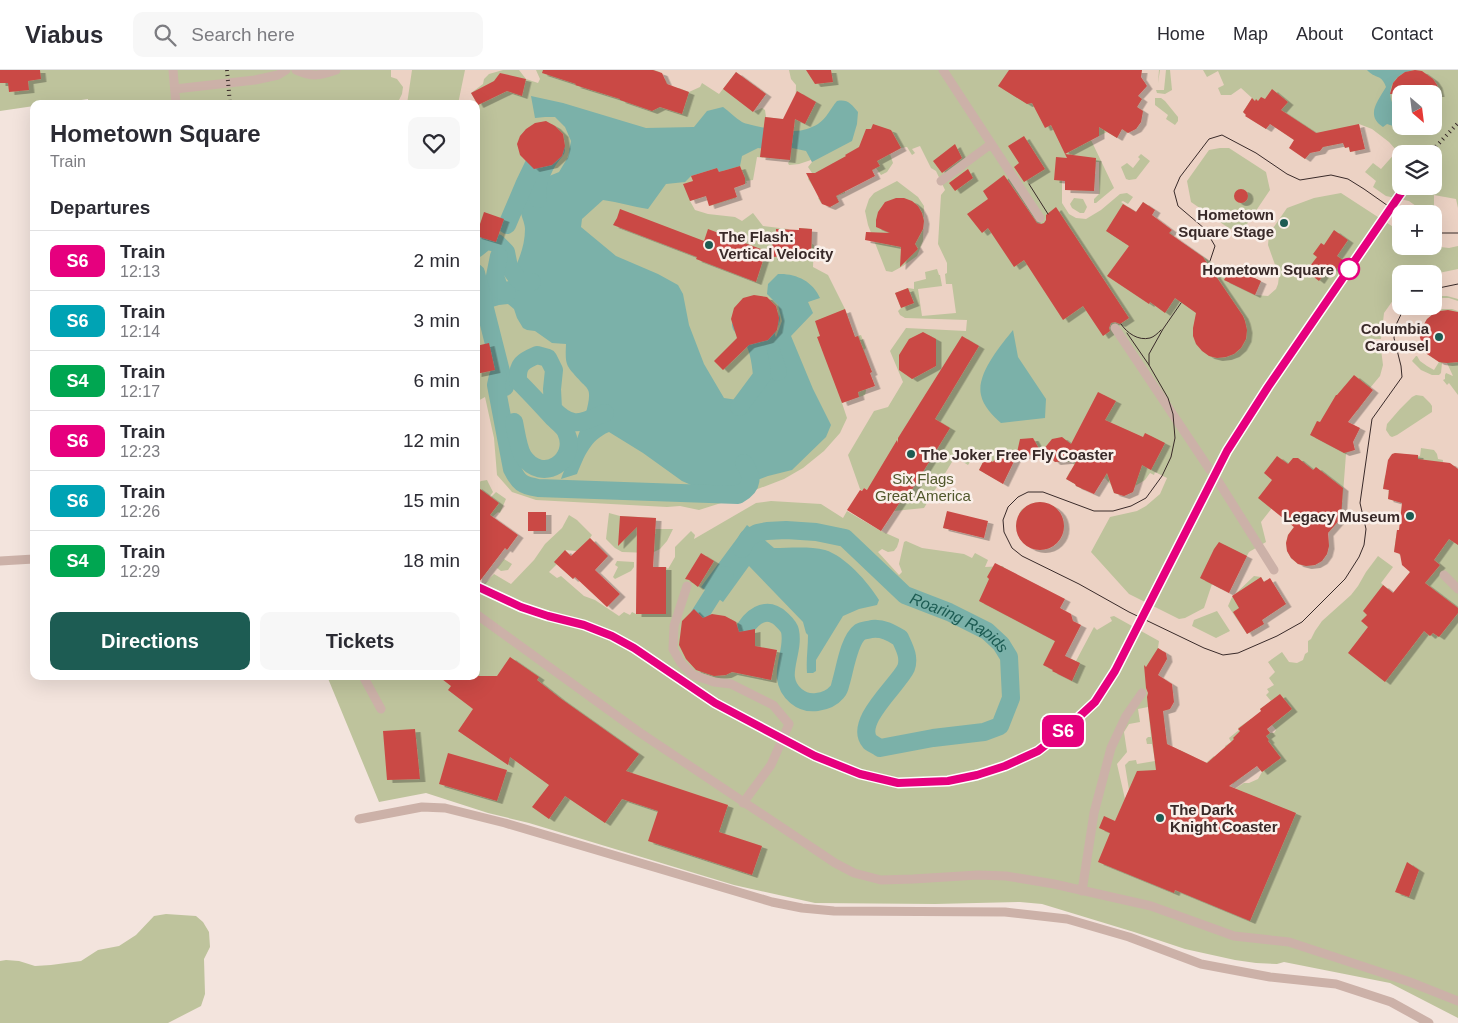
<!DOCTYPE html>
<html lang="en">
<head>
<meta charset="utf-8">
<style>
	body { margin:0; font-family:Arial,sans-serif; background:#f7f7f7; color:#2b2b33; height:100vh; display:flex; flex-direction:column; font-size:19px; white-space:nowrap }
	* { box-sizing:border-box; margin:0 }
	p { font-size:16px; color:#7c7c81 }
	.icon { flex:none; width:28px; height:28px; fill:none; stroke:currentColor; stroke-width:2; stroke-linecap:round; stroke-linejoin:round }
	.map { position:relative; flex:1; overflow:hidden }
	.panel { position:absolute; left:30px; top:30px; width:450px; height:580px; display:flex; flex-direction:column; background:#fff; border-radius:10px; box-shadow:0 5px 20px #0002 }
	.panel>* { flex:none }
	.badge { padding:0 10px; border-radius:8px; font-size:18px; line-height:32px }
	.needle { width:32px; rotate:152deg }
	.controls { position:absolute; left:1392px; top:15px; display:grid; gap:10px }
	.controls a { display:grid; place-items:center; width:50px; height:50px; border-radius:10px; background:#fff; box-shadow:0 5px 20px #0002; font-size:25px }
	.map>.badge { position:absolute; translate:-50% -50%; box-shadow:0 0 0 2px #fff }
	h2 { padding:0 20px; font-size:19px; line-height:45px }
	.round { display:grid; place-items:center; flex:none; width:52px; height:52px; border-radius:10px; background:#f7f7f7 }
	.headline { display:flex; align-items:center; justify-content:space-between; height:85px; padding:0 20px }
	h1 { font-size:24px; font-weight:700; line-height:38px }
	.primary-button { display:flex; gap:10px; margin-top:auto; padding:10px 20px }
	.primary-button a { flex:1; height:58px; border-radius:10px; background:#1d5c53; color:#fff; font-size:20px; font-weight:700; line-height:58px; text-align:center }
	.primary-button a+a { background:#f7f7f7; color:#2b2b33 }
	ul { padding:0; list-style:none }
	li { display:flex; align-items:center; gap:15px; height:60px; padding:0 20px; border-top:1px solid #e1e1e2 }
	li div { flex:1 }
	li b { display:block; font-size:19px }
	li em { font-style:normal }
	li .badge { min-width:55px; font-weight:700; text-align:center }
	header { display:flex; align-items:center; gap:30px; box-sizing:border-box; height:70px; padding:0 25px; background:#fff; border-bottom:1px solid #e1e1e2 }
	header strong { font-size:24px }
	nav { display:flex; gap:28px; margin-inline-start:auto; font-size:18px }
	.search { width:350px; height:45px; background:#f7f7f7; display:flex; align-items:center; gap:12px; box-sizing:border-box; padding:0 18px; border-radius:10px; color:#7c7c81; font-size:19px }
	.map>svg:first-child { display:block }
</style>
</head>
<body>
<header>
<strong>Viabus</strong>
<div class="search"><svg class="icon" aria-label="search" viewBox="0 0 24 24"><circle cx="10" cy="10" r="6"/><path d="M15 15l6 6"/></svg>Search here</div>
<nav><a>Home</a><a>Map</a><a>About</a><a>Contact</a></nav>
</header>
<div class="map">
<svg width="1458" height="953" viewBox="0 0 1458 953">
	<defs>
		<filter id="shadow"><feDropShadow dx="5.5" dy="3" stdDeviation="0" flood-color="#0004"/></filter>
	</defs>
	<rect width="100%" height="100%" fill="#f3e4dd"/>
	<!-- green -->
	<path fill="#bec39c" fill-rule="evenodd" d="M0,0H1458V948L1390,913L1284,892L1277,894L1256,893L1235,890L1185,879L1134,862L1042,834L1020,832L935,834L815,833L734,815L529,753L488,743L426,723L379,732L327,606H476V34H88V29L55,34H34V36L0,41ZM1401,24H1434V56H1401ZM1401,84H1434V116H1401ZM1401,144H1434V176H1401ZM1401,204H1434V236H1401Z
		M166,844L196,846L203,852L209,862L210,877L204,889L205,924L201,936L168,953H0V891L6,890L19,891L35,896L51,895L81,891L98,880L119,876L136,865L154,846Z"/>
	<!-- plaza -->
	<path fill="#ecd2c4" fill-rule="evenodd" d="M391,0H412L407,34H397L402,24L403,17L397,9L391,7Z
		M465,0H503L489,4L484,9L483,14L471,23L478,35L476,36V34H458Z
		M519,0H536L540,9L538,13L526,9Z
		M654,0H789L791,9L796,15L795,51L766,47L765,40L762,38L753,42L766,24L736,2L719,24L702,13L700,17L689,22L679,18L672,23L665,9L658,10L660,2Z
		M1142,0H1159L1158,13L1160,0H1166L1164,20H1156L1157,23L1165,24L1172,20L1170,0H1203L1207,7L1218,1L1224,15L1218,18L1221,25H1231L1241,18L1252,28L1243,42L1266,59L1269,53L1294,70L1305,89L1310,83L1323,77L1343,73L1345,78L1349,77L1350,82L1364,79L1359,54L1372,59L1389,72L1397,81L1381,99L1373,93L1365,102L1376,111L1373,117L1386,126L1409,131L1427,144H1401V162L1341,123L1314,128L1287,138L1269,164L1268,175L1279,206L1278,214L1276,219L1268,226L1255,225L1261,211L1250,206L1251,201L1245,198L1243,202L1231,197L1224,201L1186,175L1172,169L1174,166L1170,162L1171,160L1148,150L1155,140L1143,132L1136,142L1121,132L1123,131L1128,134L1133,127L1127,123L1120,124L1101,140L1086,149L1076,148L1069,144L1062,133V110L1065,111L1066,120L1094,121L1096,92H1099V124L1094,129V133H1096L1114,118L1091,70L1107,62L1117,68L1122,59L1127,63L1130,59H1136L1141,51L1143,41L1137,37L1142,29L1137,25L1146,17L1145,12L1140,11ZM1155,28H1161L1165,31L1178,47V51L1175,55L1166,49L1168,45L1155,35ZM1220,78H1229L1266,102L1270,120L1247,154L1240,157L1230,159L1191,132L1187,111L1209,80ZM1141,84L1150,91L1136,109L1129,110L1126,109L1121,97L1127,93L1133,98L1140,89L1138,87ZM1074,128L1083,129L1087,137L1084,143H1080L1072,138L1070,134Z
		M920,76L931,98L936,101L945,120L941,125L938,174L947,193V203L945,204L946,214H952L956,243L922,246L918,219L942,216L940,205H939L937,199L925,202L926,209L914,212V219L908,218L895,223L901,238L898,241L900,245L905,248L967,250L966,261L906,258L890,281L903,312L888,337L874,341L848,385L860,419L862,421L864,418L894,436V441L924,438L955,387L968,395L972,389L982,386L985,388L979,400L1003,413L1016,387L1042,384L1051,388L1055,392H1073L1075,399L1070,401L1066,409L1075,414L1076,416L1084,420L1105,408L1111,415L1114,423L1124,426L1133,422L1135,416L1145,410L1150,403L1154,405L1155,402L1167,408L1160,424L1146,436L1137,441L1110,447L1091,482L1129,524L1179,549L1185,548L1204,538L1212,514L1221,519L1233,513L1249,482L1266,472L1261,452L1272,438L1294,457L1288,465L1286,473L1287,481L1291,488L1298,494L1306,496L1315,495L1322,491L1327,484L1329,476L1328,468L1325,462H1329L1337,453L1333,450H1341L1346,384L1348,382L1352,381L1354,377L1353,372L1338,347L1358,340L1372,320L1370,318L1380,306L1383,295L1381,279H1376L1375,269H1381L1384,243L1401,219V236H1434V230L1443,228H1449L1458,231V241L1452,239H1442L1440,241L1427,249L1423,256L1421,263L1423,278L1427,284L1439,292L1434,300L1427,296L1420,291L1417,286H1416L1412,291L1421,300L1432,305H1439L1441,303L1442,293H1447L1453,306L1446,303L1445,305V309L1443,310L1447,315L1449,313L1458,325V399L1451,394L1442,404L1443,390L1438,389L1437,384L1434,380L1421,378L1420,386L1395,383L1390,386L1386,405L1385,406L1383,418L1389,420L1388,429L1402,433L1401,460H1397L1394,481L1400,484L1410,502L1393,523L1381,513L1393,497L1378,486L1366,502L1358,516L1351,525L1322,551L1315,561L1311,569L1308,571V582L1305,584L1303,590L1297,593L1289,592L1282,582L1268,592L1275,602L1269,608L1274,615L1267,619L1269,622L1266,625L1271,631L1260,639L1276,660L1274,663H1270L1260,650L1251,649L1238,658L1239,660L1229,668L1231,672L1225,676L1226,679L1215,688L1214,686L1200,698L1194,687L1180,680L1168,685L1163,641L1170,639L1158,605L1165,583L1158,578L1159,571L1114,546L1110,547L1112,551L1097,560L1094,557L1076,591L1061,584L1072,550L1060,538L1004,498L1003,496L985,497L988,490L975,483L972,488L964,484L922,478L906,471L904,472L899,494L902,502L899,505L878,482L882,479L888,482L894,481L897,477L899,471V469L881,461L847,441L843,448L821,434L771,431L756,433L694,469L695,465L691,461L675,477V487L668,499L666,497L636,544L632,542L630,545L624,542L619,546L595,530L584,526L561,506L557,508L549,502L557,494L573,509L583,498L565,480L576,481L594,500L608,486L590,468L592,465L577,450L569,445L562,458L545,474L534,490L511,514L494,504L484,514L478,513L501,483L491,448L498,442L500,443L506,429L496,422L491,427L490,426L493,422L487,410L481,411L476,415V332L485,327L494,368L497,405L512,422L536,430L667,437L680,436L699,440L721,433L784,409L803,398L824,381L840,363L847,348L842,333L865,325L870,303L872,302L864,280L866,278L861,265L855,267L845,239L828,205L813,197L814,175L812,174V159L800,158L799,166L788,159L763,156L753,143L742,151L735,147L708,144L695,140L690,131L706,126L710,136L736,128L734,117L747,113L746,111L753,110L757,87L790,90L788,93L789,95L799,94L811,90L812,92L808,97L812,103L808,109L820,127L818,128L821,133L830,137L839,132L837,126L845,123V119L872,101L876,98L881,105L887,102L893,93L890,84L901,78L907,77L912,85L915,83L912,79ZM897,111L918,127L924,136L923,171L917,186L903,196L892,202L886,201L868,155L865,141L869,129L874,123ZM1416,325L1423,326L1430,333L1432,336V342L1397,365L1392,367L1390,366L1386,360L1387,354L1400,339L1412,327ZM1041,432L1048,434L1055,437L1060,443L1063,450L1064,457L1062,465L1058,471L1053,476L1046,479H1038L1031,478L1025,474L1020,469L1017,462L1016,454L1018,447L1021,440L1027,436L1034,433ZM947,442L983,467L943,458ZM609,443L620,446L656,448L655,459H673L667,471L660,479L656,481L651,483L622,482L615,478L606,469ZM504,489L512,494L508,500L501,501L497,498ZM617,491L634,492V497L631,501L615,509L613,507L618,497L615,495ZM1254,506L1261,507L1264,512L1270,509L1286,534L1262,550L1264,554L1247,564L1228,536L1232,527ZM1217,541L1230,561L1216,568L1192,556L1194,550Z
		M1434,125L1456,129L1458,138V176L1449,178L1432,176H1434V147L1437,144L1434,135Z
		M1458,199V229L1447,226H1440L1434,228V204Z
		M1148,637L1151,667H1148L1146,669L1147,674H1152L1155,691L1137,694L1136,690L1129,691L1125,695L1129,720L1125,729L1117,694L1127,682L1124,662L1129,654L1140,652L1138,639Z
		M1257,695L1262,702L1258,709L1249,713H1244L1235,719L1213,751L1221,700L1233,714Z"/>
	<!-- water -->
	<path fill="#7bb1a9" d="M1367,0H1415C1391,2 1381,28 1401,44V56H1417L1416,59L1411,62L1387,54L1383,57C1365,45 1378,31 1386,17C1382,4 1375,9 1367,0Z
		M531,26L563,33L646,58L694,57L707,41L723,37C729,41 735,48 742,52C750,56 785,62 795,61C803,61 811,58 818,54C827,48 830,39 837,31C848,29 851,34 858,42L857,54L852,71L812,92L806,81L792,78L791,82L758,78L742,86L740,96L719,102L717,98L691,106L685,112L666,114L648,139C633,137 619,132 603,130L582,149L581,157L616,186L658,204L678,215L683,224L689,255L704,294L724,328L744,331L763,319L766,294L782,251L778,235L767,224L768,214L778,204C795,203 813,211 820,228L808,232L813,243L791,266L813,319L831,355L826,367L792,400L768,406L716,426L682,411L643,383L609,362C590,370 584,387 577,404L561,409C566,394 595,332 588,320C587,317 583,314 581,312C566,295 565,297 566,274L552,273L535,261L527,260L523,258L517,248L514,239L508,234L499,235L479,241L476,221L491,199L501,213L509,211C517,194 525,178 525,159C525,151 518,142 521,133C525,122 535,112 539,98L542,109L559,102L568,87L571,71L565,57L555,47H545L535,48Z
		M1013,260L1018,287L1046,329L1045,348L1001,353C993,346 983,336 981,325C976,304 1001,275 1013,260Z
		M747,455L774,478C789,478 810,476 825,480C845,486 868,512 879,530L877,535L859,539L843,546L816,590V601L813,603H807C806,590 808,578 808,565L806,563L803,552L749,496L723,532L701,517Z"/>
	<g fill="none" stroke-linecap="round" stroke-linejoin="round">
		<!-- canal -->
		<g stroke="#7bb1a9" stroke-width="18">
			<path d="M538,129C534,113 546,91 556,80V78"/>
			<path d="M507,155L524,115L536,90L531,81L530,75"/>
			<path d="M476,179L486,171L497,173L506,182L509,197L520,212H532"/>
			<path d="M499,186L495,206L500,220L507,223"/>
			<path d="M476,203L505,317"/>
			<path d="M771,249L766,262V266L778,302"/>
			<path d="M498,306L496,315L512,399C519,413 522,415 538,418L738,425C754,416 753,407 744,393"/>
			<path d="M739,337L762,306C761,293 759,278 752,267C748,262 744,260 741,255"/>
			<path d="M514,352C516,361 518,378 523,386C542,415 579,390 566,362C564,357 557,352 553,348C542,336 530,323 518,311C517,294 523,291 537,285L548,288L554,300L552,319L553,339C573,360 582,352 605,343"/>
			<path id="s1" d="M742,479L748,468L757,463L767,461L786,460L816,462L845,468L905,525L949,542L987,561L1001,574L1009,587L1011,628L1000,656L984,662L933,668L880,678C877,676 873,674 870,672C853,652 899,614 906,598C910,587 904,577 900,568C890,562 883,558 872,559C869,560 863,560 860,562C849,570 845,599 841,612C840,615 840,619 837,622C832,628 825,631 817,632C810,633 802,631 796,626C774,607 795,584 790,561C789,556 784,552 781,549C768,537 755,544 746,557"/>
			<path d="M699,546L725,505"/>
		</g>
	</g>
	<!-- building -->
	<path fill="#ca4a45" filter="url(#shadow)" d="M0,0H40L41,9L28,11L29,20L9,22L8,13H0Z
		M543,0H653L662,3L667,14L689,22L682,44L660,37L652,41L620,30V29L575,15L576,14L542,3Z
		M806,0H831L833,12L815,14Z
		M1009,0H1142L1141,7L1147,16L1138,26L1142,29L1137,37L1143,41L1141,52L1136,59L1128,63L1122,59L1117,68L1099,57V66L1065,84L1051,55L1045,58L1032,33L1027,34L998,16Z
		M1415,0L1422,1L1433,9L1437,15L1439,24H1390L1393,13L1398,7L1405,2Z
		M736,2L766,24L753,42L723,19Z
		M500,3L526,9L522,26L507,21L478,35L471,23L494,11Z
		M1272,19L1288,32L1281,40L1316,63L1359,54L1365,79L1350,82L1349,77L1345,78L1343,73L1323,77L1320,81L1310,83L1305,89L1289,78L1294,70L1270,54L1266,59L1245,46L1246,45L1243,42L1252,28L1255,31L1256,29L1258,31L1261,27L1265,29Z
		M797,21L816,32L805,54L795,49L790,90L760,87L765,47L783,49Z
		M546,51L555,56L563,64L565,76L562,86L552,95L534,99L520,85L517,74L520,66L526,59L535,53Z
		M873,54L891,60L901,78L877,91L880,96L872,100L875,106L836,126L839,132L830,137L822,134L806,103H815L846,86L845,85L859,77L866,59H871Z
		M1024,66L1045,99L1024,112L1014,97L1019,93L1008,76Z
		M955,74L962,88L942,103L933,91Z
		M1065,84L1096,88L1094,121L1065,120V111L1054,110L1056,87L1067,88Z
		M740,96L745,108V114L734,118L737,127L709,136L706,126L690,131L683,114L693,111L691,106L717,98L719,102Z
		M968,99L973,108L955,121L949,113Z
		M1004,105L1037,153L1041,154L1044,153L1046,150V145L1056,137L1129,248L1120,254L1115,252L1111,253L1109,258L1110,261L1103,266L1083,236L1063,250L1024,190L1014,197L988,158L982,163L967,144L988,129L983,121Z
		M1234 126a7 7 0 1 1 14 0a7 7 0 1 1-14 0Z
		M896,128H904L912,131L918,136L922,143L924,151L923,159L915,174L918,179L900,197L901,177L865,170L866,162L890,163L876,157V150L878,142L885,132Z
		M1143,132L1155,140L1152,145L1172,160L1169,163L1203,187L1243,246L1245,251L1247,260L1246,269L1241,278L1234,284L1226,287L1217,288L1209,286L1202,281L1196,274L1193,266V258L1196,243L1175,228L1165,243L1150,232L1149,234L1107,206L1129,176L1106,161L1123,134L1136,142Z
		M620,139L704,171L708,159L766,181L756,212L696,189L697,187L613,155L617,148Z
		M484,142L504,149L496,172L476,166Z
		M799,158L812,159L811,185L772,187L773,164H776V159L799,160Z
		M1334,160L1348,170L1337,186L1343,190L1335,201L1329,196L1319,211L1306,201L1317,187L1313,184L1321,173L1324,175Z
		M1231,197L1261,211L1255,225L1224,210Z
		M908,218L914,233L901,238L895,223Z
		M754,225L767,227L776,236L779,248L777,260L768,270L749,275L723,300L714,291L737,268L731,249L734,238L743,228Z
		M845,239L855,267L858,266L872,302L870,303L875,316L858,322L859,327L842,333L817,267L820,266L815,251Z
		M1448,240L1458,242V292L1447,293L1439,292L1427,284L1423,278L1419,264L1421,265L1423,256L1427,249L1433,244L1440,241Z
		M923,262L936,269V296L912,309L899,300V285L909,269Z
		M962,266L979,276L935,349L950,358L905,431L902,429L881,461L847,440L860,420L862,421L864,418L867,420L897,370L898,373V368Z
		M489,273L495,300L476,304V276Z
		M1354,305L1373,320L1348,352L1360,358L1353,372L1355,380L1344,383L1310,365L1317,351L1320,352L1336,325H1337Z
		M1098,322L1116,331L1105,350L1143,367L1145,363L1165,373L1151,400L1142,395L1133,422L1124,426L1114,423L1107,403L1094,424L1076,416L1075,414L1066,409L1077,390L1055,392L1043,380L1052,369L1062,367L1071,374Z
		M1033,368L1042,384L1016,387L1020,369Z
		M1001,380L1016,387L1003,414L979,400L985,388L993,392Z
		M1395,383L1418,385V389L1450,393L1458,399V475L1449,469L1434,490L1440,495L1425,513L1458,538V543L1439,567L1433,563L1430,566L1424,561L1385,612L1348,583L1368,557L1361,551L1367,545L1363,541L1383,515L1393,523L1410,502L1402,495L1400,484L1394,482L1397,460H1399L1402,433L1388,429L1389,420L1383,419L1388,390L1392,384Z
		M1277,386L1288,394L1293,388H1298L1313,400L1316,397L1343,418L1341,448L1328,463L1329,476L1327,484L1322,491L1315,495L1306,496L1298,494L1291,488L1287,481L1286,473L1288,465L1294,457L1258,428L1272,410L1264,403Z
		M476,416L499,433L490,445L518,465L507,480L505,478L476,516Z
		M1016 456a24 24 0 1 1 48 0a24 24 0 1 1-48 0Z
		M947,441L988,451L984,468L943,458Z
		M528,442H546V461H528Z
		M620,446L656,448L653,497H666V544H636L637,457L618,476Z
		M590,468L608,486L595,500L620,524L607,537L575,507L573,509L554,492L565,480L571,486Z
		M1219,472L1247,486L1229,523L1200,508L1214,479Z
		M701,483L714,491L698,517L689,510L685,509Z
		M995,493L1065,529L1060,538L1071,544L1073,551L1081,555L1065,586L1080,593L1072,611L1052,601L1053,600L1043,595L1055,571L979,531L989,509L987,507Z
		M1261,507L1264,512L1270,508L1286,534L1262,550L1264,554L1247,564L1233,542L1239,538L1232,526Z
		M694,539L703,548L712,544L725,546L736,552L739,562L755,559V576L777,580L771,610L732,602L726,605L714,606L696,600L686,589L679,575L682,551Z
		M1158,578L1166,583L1167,589L1158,605L1172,614L1174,632L1170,639L1163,641L1167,674L1207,693L1231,672L1234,669L1233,668L1240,661L1238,659L1261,641L1260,639L1280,624L1292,639L1267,659L1270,663L1266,666L1269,670L1268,671L1281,688L1262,702L1257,696L1229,716L1296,743L1250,851L1175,820L1174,823L1098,792L1110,763L1099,758L1104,746L1115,751L1137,701L1156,700L1148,637L1147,627L1148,623L1146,618L1144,595L1146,597Z
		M510,587L539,607L537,610L560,628L639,684L626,701L728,735L719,762L762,776L752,805L648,771L658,741L622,729L605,753L565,726L549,749L532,737L549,715L510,687L508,695L458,661L473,639L448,620L451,616L438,606H497Z
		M415,659L420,709L387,710L383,661Z
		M448,683L507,700L497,731L439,714Z
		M1407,792L1419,800L1409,827L1395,822Z"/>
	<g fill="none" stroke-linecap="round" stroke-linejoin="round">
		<!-- service -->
		<path stroke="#ccb1a8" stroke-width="9" d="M173,0L176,34
			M296,0C313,7 319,6 336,0
			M943,0L1040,148
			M175,19L255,10L278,5L286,0
			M941,111L991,74
			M1115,258L1210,400
			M1218,411L1274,500
			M0,491L34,489
			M1444,505L1458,519
			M687,516L674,556L673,579L681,593L693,605L714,612L731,614L773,635L789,654L771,695L743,733
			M476,544L639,662L835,793L854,803L881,810L913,809L978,805L1006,806L1054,814L1151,836L1234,866L1289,872L1410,912L1458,931
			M363,606L381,639
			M359,749L422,737L445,738L505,753L772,832L802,838L834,841L1005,842L1067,849L1129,867L1201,894L1270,907L1336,914L1391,932L1429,953
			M1082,821L1094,743L1111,678L1126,646L1142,623"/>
		<!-- tram -->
		<path stroke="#392a29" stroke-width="1" d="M1029,114L1048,144
			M1434,163H1458
			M1210,191L1215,176L1205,159L1178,136L1174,121L1180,107L1209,69L1222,65L1256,83L1287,104L1300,110L1331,105L1348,109L1364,119L1401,145
			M1434,219L1458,214
			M1181,233L1163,259L1149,284V295L1168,328L1173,344L1175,368L1171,387L1162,406L1146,428L1131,436L1113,441H1094L1043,422H1028L1018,427L1008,437L1003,450L1004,462L1012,478L1022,486L1079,514L1129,542L1204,578L1223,585L1238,583L1277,566L1302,552L1345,509L1359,487L1364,475L1366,459L1360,433L1372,349L1402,307L1401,296L1394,268L1395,257L1405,236
			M1121,254C1127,263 1138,271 1150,268C1154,267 1158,263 1161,260
			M1127,263L1149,295"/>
		<!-- rail -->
		<path stroke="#392a29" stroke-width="4" stroke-dasharray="1 4" stroke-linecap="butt" d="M227,0L230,34
			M1429,84L1458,53
			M476,516L521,537L548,546L584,555L612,565L634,578L715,633L815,686L860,704L898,713L948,711L977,705L1005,696L1038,681L1066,659L1095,632L1115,601L1127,577L1227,381L1268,317L1406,116"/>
	</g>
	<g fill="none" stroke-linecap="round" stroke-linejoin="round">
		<!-- line casing -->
		<g stroke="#fff" stroke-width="11">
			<path id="line" d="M476,516L521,537L548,546L584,555L612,566L634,578L715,633L815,686L860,704L898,713L948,711L977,705L1005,696L1038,681L1066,659L1095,632L1115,601L1227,381L1268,317L1406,116"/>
		</g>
		<!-- line -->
		<use href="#line" stroke="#e6007e" stroke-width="8"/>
	</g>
	<!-- markers -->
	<g fill="#1d5c53" stroke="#faf0ea" stroke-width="2">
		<circle cx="1284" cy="153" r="5"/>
		<circle cx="709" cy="175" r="5"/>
		<circle cx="1439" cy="267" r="5"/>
		<circle cx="911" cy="384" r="5"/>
		<circle cx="1410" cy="446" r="5"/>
		<circle cx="1160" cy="748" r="5"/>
	</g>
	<circle fill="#fff" stroke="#e6007e" stroke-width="2.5" cx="1349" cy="199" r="10"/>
	<g text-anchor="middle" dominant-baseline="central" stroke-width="5" stroke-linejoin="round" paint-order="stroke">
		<!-- poi labels -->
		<g font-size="15" font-weight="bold" fill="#392a29" stroke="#faf0ea" text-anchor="end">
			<text x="1274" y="144">Hometown<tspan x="1274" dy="17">Square Stage</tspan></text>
			<text x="719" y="166" text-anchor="start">The Flash:<tspan x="719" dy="17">Vertical Velocity</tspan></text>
			<text x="1429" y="258">Columbia<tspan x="1429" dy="17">Carousel</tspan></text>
			<text x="921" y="384" text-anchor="start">The Joker Free Fly Coaster</text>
			<text x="1400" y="446">Legacy Museum</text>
			<text x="1170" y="739" text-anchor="start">The Dark<tspan x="1170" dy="17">Knight Coaster</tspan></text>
		</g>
		<!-- stop labels -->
		<g font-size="15" font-weight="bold" fill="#392a29" stroke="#faf0ea" text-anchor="end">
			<text x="1334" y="199">Hometown Square</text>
		</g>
		<!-- park labels -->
		<g font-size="15" fill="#51582c" stroke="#faf0ea">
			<text x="923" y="408">Six Flags<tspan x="923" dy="17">Great America</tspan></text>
		</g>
		<!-- water labels -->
		<g font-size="16" font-style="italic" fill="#1d5c53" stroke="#faf0ea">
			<text stroke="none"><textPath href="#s1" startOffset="256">Roaring Rapids</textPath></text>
		</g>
	</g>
</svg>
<div class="controls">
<a><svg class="needle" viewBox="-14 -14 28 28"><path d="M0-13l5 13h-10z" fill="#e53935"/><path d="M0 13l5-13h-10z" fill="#7c7c81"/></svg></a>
<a><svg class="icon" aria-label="layers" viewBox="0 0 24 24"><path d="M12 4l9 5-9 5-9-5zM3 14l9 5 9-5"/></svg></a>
<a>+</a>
<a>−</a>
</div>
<b class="badge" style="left:1063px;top:661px;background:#e6007e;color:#fff">S6</b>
<section class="panel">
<div class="headline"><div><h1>Hometown Square</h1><p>Train</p></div><a class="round"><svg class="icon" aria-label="heart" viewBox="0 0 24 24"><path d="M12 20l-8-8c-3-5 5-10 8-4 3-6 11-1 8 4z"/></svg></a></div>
<h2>Departures</h2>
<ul>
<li><span class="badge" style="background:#e6007e;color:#fff">S6</span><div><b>Train</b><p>12:13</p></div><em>2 min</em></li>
<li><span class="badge" style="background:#00a3b4;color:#fff">S6</span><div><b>Train</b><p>12:14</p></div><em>3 min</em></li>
<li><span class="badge" style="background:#00a651;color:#fff">S4</span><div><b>Train</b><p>12:17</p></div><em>6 min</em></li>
<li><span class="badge" style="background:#e6007e;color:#fff">S6</span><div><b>Train</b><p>12:23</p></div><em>12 min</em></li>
<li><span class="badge" style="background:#00a3b4;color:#fff">S6</span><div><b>Train</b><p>12:26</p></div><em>15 min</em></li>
<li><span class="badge" style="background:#00a651;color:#fff">S4</span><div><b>Train</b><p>12:29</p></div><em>18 min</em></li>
</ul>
<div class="primary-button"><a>Directions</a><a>Tickets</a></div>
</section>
</div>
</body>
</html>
